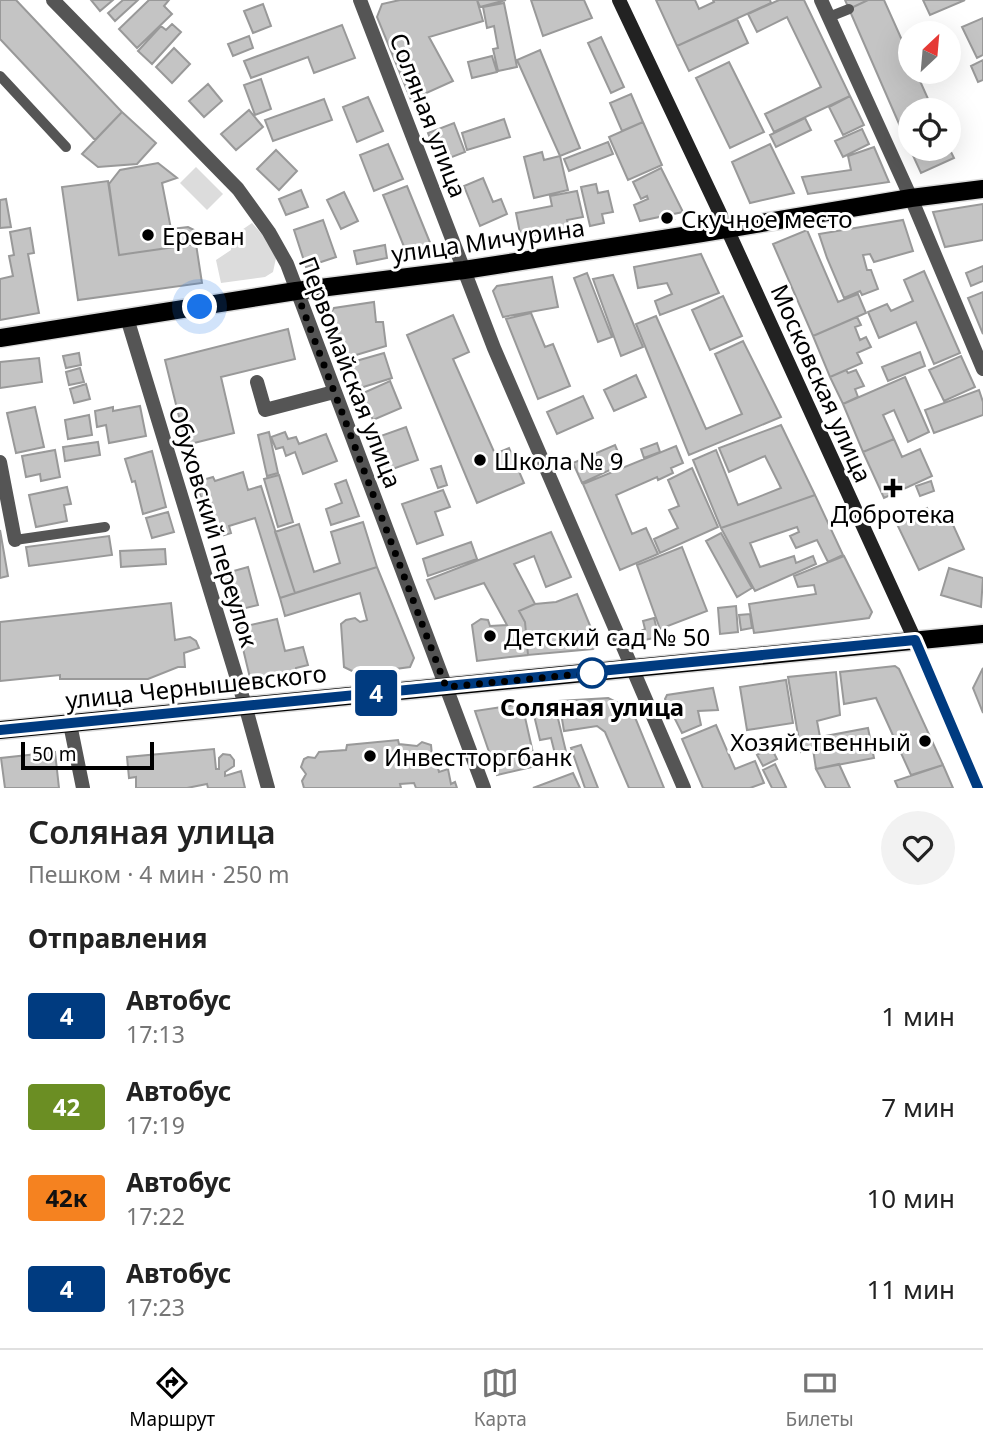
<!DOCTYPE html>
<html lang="ru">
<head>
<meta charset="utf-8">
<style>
	body { margin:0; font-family:"Noto Sans",sans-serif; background:#f2f2f2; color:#222; height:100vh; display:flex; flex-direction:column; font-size:26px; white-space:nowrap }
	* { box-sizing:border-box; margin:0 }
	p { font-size:23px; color:#767676 }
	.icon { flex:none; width:38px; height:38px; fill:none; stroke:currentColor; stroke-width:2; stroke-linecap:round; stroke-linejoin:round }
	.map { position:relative; height:788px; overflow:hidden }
	.side { display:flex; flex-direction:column; background:#fff; flex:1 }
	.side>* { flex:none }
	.badge { padding:0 14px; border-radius:5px; font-size:24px; line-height:46px }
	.needle { width:46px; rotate:26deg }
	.controls { position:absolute; left:898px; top:21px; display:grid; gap:14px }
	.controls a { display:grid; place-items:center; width:63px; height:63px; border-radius:50%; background:#fff; box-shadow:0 7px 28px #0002; font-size:35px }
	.scale { position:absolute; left:21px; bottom:18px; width:133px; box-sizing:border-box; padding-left:7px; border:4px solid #000; border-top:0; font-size:19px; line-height:24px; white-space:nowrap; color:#000; -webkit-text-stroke:5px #fff; paint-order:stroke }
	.you { position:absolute; width:35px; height:35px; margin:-18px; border:5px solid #fff; border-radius:50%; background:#1a73e8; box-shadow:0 0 0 10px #1a73e833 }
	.map>.badge { position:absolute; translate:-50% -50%; box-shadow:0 0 0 4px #fff }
	h2 { padding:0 28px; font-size:26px; line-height:63px }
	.round { display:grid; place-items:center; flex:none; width:74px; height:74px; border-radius:37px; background:#f2f2f2 }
	.head { display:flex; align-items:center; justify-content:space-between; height:119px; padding:0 28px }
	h1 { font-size:33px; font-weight:600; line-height:52px }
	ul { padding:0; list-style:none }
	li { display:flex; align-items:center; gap:21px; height:91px; padding:0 28px }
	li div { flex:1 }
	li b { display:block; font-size:26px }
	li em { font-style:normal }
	li .badge { min-width:77px; font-weight:700; text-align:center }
	.tabs { display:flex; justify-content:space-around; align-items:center; height:98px; border-top:2px solid #e0e0e0; background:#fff; font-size:19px; color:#767676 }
	.tabs a { display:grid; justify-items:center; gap:4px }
	.tabs .selected { color:#000 }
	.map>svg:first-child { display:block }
</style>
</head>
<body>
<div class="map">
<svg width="983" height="788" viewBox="0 0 983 788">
	<rect width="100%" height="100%" fill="#fff"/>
	<!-- green -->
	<path fill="#dcdcdc" d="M196,167L223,194L207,210L180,183Z
		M252,223L267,240L276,258L273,272L265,277L221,283L216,260L231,250L230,238Z"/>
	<!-- building -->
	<path fill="#c4c4c4" stroke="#999" stroke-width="2" d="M0,0H16L122,112L95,140L0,39Z
		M91,0H113L100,11Z
		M123,0H138L115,21L108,13Z
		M149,0H169L164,6L172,14L137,48L119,29Z
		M400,0H477L483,21L429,37L453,81L411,100L377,17L382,4Z
		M477,0H506L480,7Z
		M531,0H584L592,18L543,36Z
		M656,0H695L699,9L714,2L713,0H770L771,3L677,46Z
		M779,0H804L850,96L774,132L765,114L821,87L787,17L757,32L748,14Z
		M845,0H868L849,9Z
		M868,0H884L910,58V72H916L933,110H910V149L849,9Z
		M923,0H965L930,15Z
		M504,3L517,67L498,71L493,49L498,48L494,26L487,28L483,7Z
		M263,4L271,26L253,33L244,11Z
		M983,18V55L977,58L962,27Z
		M737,19L748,43L689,71L677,46Z
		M172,24L181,32L152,64L138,51L161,26L166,30Z
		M342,25L355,58L314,73L308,57L251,78L244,61Z
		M249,36L253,48L233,56L228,44Z
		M601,37L624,87L611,93L588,43Z
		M174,48L190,64L172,83L156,67Z
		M540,50L580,148L560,156L517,60Z
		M492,56L497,72L472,78L468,62Z
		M983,60V80L978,82L971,66Z
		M729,62L764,132L730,148L696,78Z
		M261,79L271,109L255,115L244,85Z
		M208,84L222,101L204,117L189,101Z
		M631,94L643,122L622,131L610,103Z
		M850,96L864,125L843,135L829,107Z
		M368,97L383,131L357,142L343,107Z
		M324,99L332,120L273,141L265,120Z
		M249,110L263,127L236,150L221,134Z
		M122,112L156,143L137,164L98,167L82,154Z
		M805,118L811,130L776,147L770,135Z
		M504,119L510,137L467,150L462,133Z
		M643,122L662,165L628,180L609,137Z
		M454,123L465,152L439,162L428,133Z
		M862,129L869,144L843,157L835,141Z
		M608,142L613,154L569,171L564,159Z
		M388,144L403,179L374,191L360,155Z
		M770,144L794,193L750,203L732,162Z
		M948,146L954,158L921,173L910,149H948Z
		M874,147L889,182L808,194L802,177L851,170L848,156Z
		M276,150L297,171L279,190L257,169Z
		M542,152L544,160L560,156L568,190L534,198L524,157Z
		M158,163L177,178L162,183L171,229L188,227L194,230L196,244L119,255L109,184L120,170Z
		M661,168L683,212L640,221L634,205L648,199L647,196L641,199L633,182Z
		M483,178L493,202L501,199L507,214L480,226L464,186Z
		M108,181L119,255L196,244L202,283L78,300L62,187Z
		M596,184L598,193L608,191L613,212L602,214L604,223L590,226L581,187Z
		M407,186L433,250L409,259L383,195Z
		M301,190L308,207L286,215L279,199Z
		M577,191L583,217L567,220L569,228L521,238L516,213L552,206L550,196Z
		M344,192L358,221L341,229L327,200Z
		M6,199L11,227L0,228V200Z
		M983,204V240L945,247L933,212Z
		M672,214L674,219L661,221L660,217Z
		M323,220L336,257L306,267L294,230Z
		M903,220L913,251L874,262L870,254L863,255L867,270H871L878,289L862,295L860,291L844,298L827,258L819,234Z
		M30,228L34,253L28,254L39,313L0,320V279L13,276L9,256L14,255L10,232Z
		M807,230L838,302L858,294L866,313L813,336L773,244Z
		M385,245L387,258L357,264L354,251Z
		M701,254L719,293L660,315L655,301L672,294L667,283L638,288L634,267Z
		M983,266V281L971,286L966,273Z
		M924,271L960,353L934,364L916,322L879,338L868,312L887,304L891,311L913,301L904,280Z
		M587,273L612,337L598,342L574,278Z
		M613,275L643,347L621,356L593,279Z
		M552,277L558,307L503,317L493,291L497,286Z
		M983,292V334L968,298Z
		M723,296L742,336L710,350L692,310Z
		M374,302L376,322H383L386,346L346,358L330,314L334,308Z
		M531,313L545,347L553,344L570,386L538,399L506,319Z
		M453,315L469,352L453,359L495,454L509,448L524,483L477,503L407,335Z
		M656,316L706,429L742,414L715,354L743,341L781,417L689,455L636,324Z
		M857,317L861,325L855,327L860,340L866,337L871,347L857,353L862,363L830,377L813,336Z
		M288,329L295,359L221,377L234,433L186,445L165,360Z
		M920,352L925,366L888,381L882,367Z
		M79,353L81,365L66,368L63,356Z
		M384,353L392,378L357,389L349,363Z
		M961,356L975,387L944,401L929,370Z
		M39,358L42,382L0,388V362Z
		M80,368L84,382L69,385L66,372Z
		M846,370L848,373L856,370L864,386L855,389L858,397L843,404L830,377Z
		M636,375L646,397L614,411L604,390Z
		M905,377L929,432L908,442L894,410L883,415L894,439L863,452L843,404Z
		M390,381L401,408L373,420L361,394Z
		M86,384L90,399L74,403L70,389Z
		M979,390L983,402V415L934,433L925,410Z
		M583,396L593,418L557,434L547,412Z
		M140,406L146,436L109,443L106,425L97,427L95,411L113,407V411Z
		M35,407L44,447L16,453L7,413Z
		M89,415L92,435L68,439L65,420Z
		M781,425L815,495L721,528L693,460L716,450L738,505L781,488L765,456L729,472L719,448Z
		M406,427L418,460L387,471L375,438Z
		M269,432L278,473L267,476L258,435Z
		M285,432L288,439L296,437L299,444L326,434L337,461L303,474L295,452L286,456L283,447L276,449L271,437Z
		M894,439L902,457L920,449L932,476L884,498L863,452Z
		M98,442L100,455L65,461L63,447Z
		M657,443L660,452L644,458L641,449Z
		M615,445L623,464L582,483L573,463Z
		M676,446L683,463L671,468L673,473L658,480L657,477L616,495L632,534L646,528L658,554L620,570L583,484Z
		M55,450L60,477L41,481L40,474L26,477L22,456Z
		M152,451L166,507L143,514L135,481L132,482L125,459Z
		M441,466L447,485L438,488L431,469Z
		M692,468L718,527L660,553L654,539L678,528L669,510L679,506L668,480Z
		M243,472L248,490L261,486L295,593L280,598L255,518L229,526L231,533L214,538L196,482L213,477L215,481Z
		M279,475L293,522L278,527L264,479Z
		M346,480L359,516L331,525L326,509L342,503L335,484Z
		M931,481L934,491L920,496L916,486Z
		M67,487L71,504L64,505L67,521L36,527L29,495Z
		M443,490L450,507L435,512L443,535L417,544L402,504Z
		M815,495L843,555L828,562L817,540L796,548L790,536L799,532L797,527L750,543L760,567L794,556L796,563L813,556L816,564L755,591L721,528Z
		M927,508L934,523L949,516L964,549L919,570L896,522Z
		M168,512L174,532L152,538L146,518Z
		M363,522L377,567L295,593L275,532L299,524L314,572L340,563L331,532Z
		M0,530L8,576L0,578Z
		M551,532L571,577L546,587L534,556L514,564L535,604L519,611L525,622L528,655L477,661L472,625L481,619L488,620L490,626L507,625L484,583L435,599L427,580Z
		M721,533L752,588L737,597L706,541Z
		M109,536L112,555L29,566L26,547Z
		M471,542L477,559L428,576L423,559Z
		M682,547L707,611L660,629L637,565Z
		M165,549L166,564L121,567L120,551Z
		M844,556L872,612L869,618L754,633L749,604L816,594L814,585L798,587L794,576Z
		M248,567L258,605L233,611L223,574Z
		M377,567L414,658L410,667L358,674L344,667L341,624L346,620L355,618L360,622L367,620L360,593L285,616L280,598Z
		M949,568L983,578L981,607L941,595Z
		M577,594L598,645L593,649L528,655L525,622L519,611L535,604L556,602Z
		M171,603L175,640L190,637L196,641L199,648L184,653L185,667H178L148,679H60V675L0,681V622Z
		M736,606L738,632L720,634L718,608Z
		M750,614L752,628L741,630L739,615Z
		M654,618L659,637L644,640L641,631L645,629L643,621Z
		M277,619L285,651L303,647L308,665L296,668V671L251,682L238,628Z
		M895,666L899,669L943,765L911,775L876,698L844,704L840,672Z
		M983,668V713L973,688Z
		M836,672L840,715L817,721L820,737L868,728L874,758L816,769L813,749L801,752L788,677Z
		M786,680L793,723L747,730L740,687Z
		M713,688L718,710L698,711L701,725L682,733L665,699L667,695Z
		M608,698L632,710L664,788H629L605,732L597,726L564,731L559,701Z
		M554,702L569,764L558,766L551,738L540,740L532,707Z
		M522,704L536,766L497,775L475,711Z
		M716,725L735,769L755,761L764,783L750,788H703L682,739Z
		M398,740L399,744L417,746L422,742L431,745L432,755L435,757L439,772L448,769L451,784L455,782L457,788H416L414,783L400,784L401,788H304L302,781L306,774L301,767L304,759L308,757L315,758L319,752L346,750L347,745Z
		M581,745L598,788H585L571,748Z
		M771,747L777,759L763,766L757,755Z
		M214,749L216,769H219V758L223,754L230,755L234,760V766L225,772V776L241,771L245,788H208L207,784L187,788H136V777L129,778L127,757Z
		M55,752L59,788H5L1,758Z
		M775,764L786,787L784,788H772L763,770Z
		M839,764L850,788H826L816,769Z
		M943,765L953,788H898L895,781Z
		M573,773L580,788H533Z"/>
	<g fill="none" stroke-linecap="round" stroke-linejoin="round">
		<!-- primary casing -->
		<g stroke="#dbdbdb" stroke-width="21">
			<path id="primary" d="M0,338L296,291L464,270L702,233L911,198L983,189
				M0,730L983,634"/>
		</g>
		<!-- service -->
		<path stroke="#555" stroke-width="10" d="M829,17L849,9
			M0,76L66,147
			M15,540L105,527"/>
		<!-- minor -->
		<path stroke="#555" stroke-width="14" d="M53,0L238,189L269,232L287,264L484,788
			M360,0L494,348L684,788
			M821,0L911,198L983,369
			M127,318L245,705L268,788
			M257,382L265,410L334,392
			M0,462L15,540
			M915,640L978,788
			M70,724L83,788"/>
		<!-- secondary -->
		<path stroke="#222" stroke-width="14" d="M619,0L718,209L915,640"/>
		<!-- primary -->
		<use href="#primary" stroke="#000" stroke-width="18"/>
	</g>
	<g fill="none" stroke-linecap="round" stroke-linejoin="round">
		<!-- line casing -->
		<g stroke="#fff" stroke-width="16">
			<path id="line" d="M0,730L915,640L978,788"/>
		</g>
		<!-- line -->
		<use href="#line" stroke="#003b80" stroke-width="10"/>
		<!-- walk -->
		<path stroke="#000" stroke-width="7" stroke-dasharray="0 12.6" d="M200,307L296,291L446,687L592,673"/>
	</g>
	<!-- markers -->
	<g fill="#000" stroke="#fff" stroke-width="2.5">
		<circle cx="667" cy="218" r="7"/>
		<circle cx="148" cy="235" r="7"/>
		<circle cx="480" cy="460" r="7"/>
		<path d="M889.5 477.5h7v7h7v7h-7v7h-7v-7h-7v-7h7z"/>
		<circle cx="490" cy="636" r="7"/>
		<circle cx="925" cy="741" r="7"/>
		<circle cx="370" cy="756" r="7"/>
	</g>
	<circle fill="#fff" stroke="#003b80" stroke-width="3.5" cx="592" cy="673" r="14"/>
	<g text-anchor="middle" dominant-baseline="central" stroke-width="6" stroke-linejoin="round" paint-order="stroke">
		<!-- street labels -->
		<g font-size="24" fill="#000" stroke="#fff">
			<text transform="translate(429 115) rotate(69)">Соляная улица</text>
			<text transform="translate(488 240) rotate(-8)">улица Мичурина</text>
			<text transform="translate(351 372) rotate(69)">Первомайская улица</text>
			<text transform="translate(822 383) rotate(66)">Московская улица</text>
			<text transform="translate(214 526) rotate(73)">Обуховский переулок</text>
			<text transform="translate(196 686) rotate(-6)">улица Чернышевского</text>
		</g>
		<!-- poi labels -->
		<g font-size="24" fill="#000" stroke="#fff" text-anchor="start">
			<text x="681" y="218">Скучное место</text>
			<text x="162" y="235">Ереван</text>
			<text x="494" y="460">Школа № 9</text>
			<text x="893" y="513" text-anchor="middle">Добротека</text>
			<text x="504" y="636">Детский сад № 50</text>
			<text x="911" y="741" text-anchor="end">Хозяйственный</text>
			<text x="384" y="756">Инвестторгбанк</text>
		</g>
		<!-- stop labels -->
		<g font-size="24" font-weight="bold" fill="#000" stroke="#fff">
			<text x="592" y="706">Соляная улица</text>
		</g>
	</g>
</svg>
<div class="controls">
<a><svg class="needle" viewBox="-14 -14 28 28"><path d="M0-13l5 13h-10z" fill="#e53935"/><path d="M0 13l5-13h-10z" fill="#767676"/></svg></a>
<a><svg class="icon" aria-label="locate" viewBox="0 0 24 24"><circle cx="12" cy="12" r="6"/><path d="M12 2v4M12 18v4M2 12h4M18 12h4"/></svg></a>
</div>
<div class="scale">50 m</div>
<div class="you" style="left:200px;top:307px"></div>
<b class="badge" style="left:376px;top:693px;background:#003b80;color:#fff">4</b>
</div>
<section class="side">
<div class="head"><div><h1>Соляная улица</h1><p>Пешком · 4 мин · 250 m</p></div><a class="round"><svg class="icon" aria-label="heart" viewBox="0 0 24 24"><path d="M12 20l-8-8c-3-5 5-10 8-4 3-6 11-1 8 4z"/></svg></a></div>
<h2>Отправления</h2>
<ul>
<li><span class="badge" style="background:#003b80;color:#fff">4</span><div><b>Автобус</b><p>17:13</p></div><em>1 мин</em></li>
<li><span class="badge" style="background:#6b8e23;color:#fff">42</span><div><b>Автобус</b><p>17:19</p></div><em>7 мин</em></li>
<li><span class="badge" style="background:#f58220;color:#111">42к</span><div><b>Автобус</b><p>17:22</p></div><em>10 мин</em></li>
<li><span class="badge" style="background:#003b80;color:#fff">4</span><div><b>Автобус</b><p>17:23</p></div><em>11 мин</em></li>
</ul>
</section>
<nav class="tabs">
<a class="selected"><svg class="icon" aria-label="directions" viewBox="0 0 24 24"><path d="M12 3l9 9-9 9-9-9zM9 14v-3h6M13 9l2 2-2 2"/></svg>Маршрут</a>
<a><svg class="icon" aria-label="map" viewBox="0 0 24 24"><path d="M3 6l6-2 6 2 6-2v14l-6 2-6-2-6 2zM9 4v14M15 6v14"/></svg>Карта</a>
<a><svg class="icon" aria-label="tickets" viewBox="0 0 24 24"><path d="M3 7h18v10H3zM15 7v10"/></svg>Билеты</a>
</nav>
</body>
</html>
